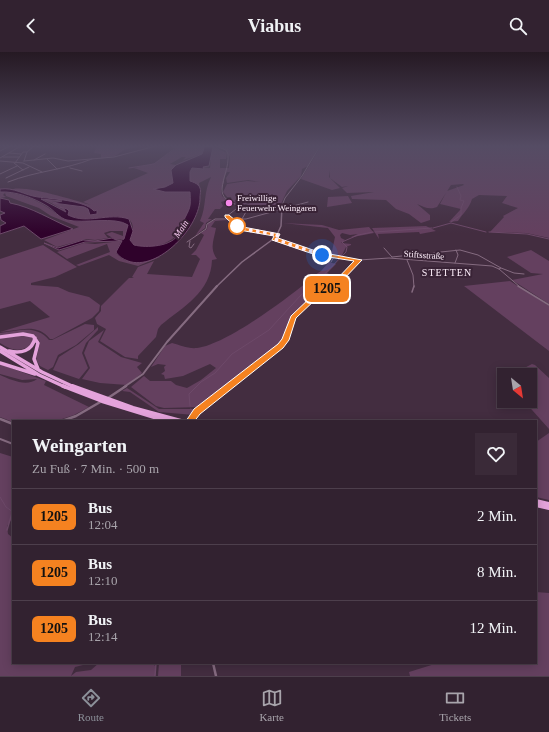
<!DOCTYPE html>
<html lang="de">
<head>
<meta charset="utf-8">
<style>
	body { margin:0; font-family:Georgia,serif; background:#3a2a38; color:#f1f3f6; height:100vh; display:flex; flex-direction:column; font-size:15px; white-space:nowrap }
	* { box-sizing:border-box; margin:0 }
	p { font-size:13px; color:#a8a4ab }
	.icon { flex:none; width:22px; height:22px; fill:none; stroke:currentColor; stroke-width:2; stroke-linecap:round; stroke-linejoin:round }
	.map { position:relative; flex:1; overflow:hidden }
	.details { position:absolute; left:12px; top:368px; width:525px; height:244px; display:flex; flex-direction:column; background:#322230; border-radius:0px; box-shadow:0 2px 10px #0003,0 0 0 1px #4d3f4c }
	.details>* { flex:none }
	.badge { padding:0 8px; border-radius:6px; font-size:14px; line-height:26px }
	.needle { width:26px; rotate:150deg }
	.tools { position:absolute; left:497px; top:316px; display:grid; gap:8px }
	.tools a { display:grid; place-items:center; width:40px; height:40px; border-radius:0px; background:#322230; box-shadow:0 2px 10px #0003,0 0 0 1px #4d3f4c; font-size:20px }
	.you { position:absolute; width:20px; height:20px; margin:-10px; border:3px solid #fff; border-radius:50%; background:#1a73e8; box-shadow:0 0 0 6px #1a73e833 }
	.map>.badge { position:absolute; translate:-50% -50%; box-shadow:0 0 0 2px #fff }
	.round { display:grid; place-items:center; flex:none; width:42px; height:42px; border-radius:0px; background:#3a2a38 }
	.overview { display:flex; align-items:center; justify-content:space-between; height:68px; padding:0 20px }
	h1 { font-size:19px; font-weight:700; line-height:30px }
	ul { padding:0; list-style:none }
	li { display:flex; align-items:center; gap:12px; height:56px; padding:0 20px; border-top:1px solid #4d3f4c }
	li div { flex:1 }
	li b { display:block; font-size:15px }
	li em { font-style:normal }
	li .badge { min-width:44px; font-weight:700; text-align:center }
	header { display:flex; justify-content:space-between; align-items:center; height:52px; padding:0 20px; background:#322230; font-size:18px; font-weight:700 }
	.dock { display:flex; justify-content:space-around; align-items:center; height:56px; border-top:1px solid #4d3f4c; background:#322230; font-size:11px; color:#a8a4ab }
	.dock a { display:grid; justify-items:center; gap:2px }
	.dock .current { color:#8c9099 }
	.map>svg:first-child { display:block }
</style>
</head>
<body>
<header><svg class="icon" aria-label="back" viewBox="0 0 24 24"><path d="M15 5l-7 7 7 7"/></svg>Viabus<svg class="icon" aria-label="search" viewBox="0 0 24 24"><circle cx="10" cy="10" r="6"/><path d="M15 15l6 6"/></svg></header>
<div class="map">
<svg width="549" height="624" viewBox="0 0 549 624">
	<rect width="100%" height="100%" fill="#432d40"/>
	<!-- green -->
	<path fill="#64405f" d="M97,94H139L124,98L115,104L101,106V102L94,101Z
		M172,94H203L204,96L202,102L183,108L186,105H182L170,112L176,113L171,118L173,131L165,135L153,137L165,140H190L192,149L187,165L177,180L179,181C167,194 150,197 134,193L130,188C133,181 135,173 129,167C108,160 87,173 68,163V160L64,156H60L64,157L66,160L51,151L41,147L61,149L52,150L84,155L88,157L90,162L97,158L94,160L93,158C73,151 60,147 39,145C29,144 19,138 10,138C21,131 77,149 91,153L83,150L148,121L134,116L155,111L175,97Z
		M212,94L227,101L226,107H220V116H229L230,105L227,99L216,94H319L308,114L302,117L301,124L287,139L280,154L246,153L269,143L243,153L229,148H232L231,145H227L223,140L227,132L247,129L260,130L248,128L227,131L226,126L230,120H227L224,125V130L221,138L222,144L227,148L221,150L223,154L220,157H215L208,167H212L206,171L205,176L195,184L204,171L200,169C207,153 203,141 211,125L199,131L200,136L190,129V120L192,116L203,117L202,115L210,116Z
		M321,94H549V186L526,181L490,180L504,165L503,164L518,156L502,151L507,144L479,143L472,147C469,157 463,161 458,169L449,170L461,157L440,152L447,139L464,133L463,132L451,133L437,155C429,158 424,155 417,152L430,163V168L421,171L409,162L396,157L386,148L352,147L351,144L374,140L347,141L342,136L348,134L342,135L330,126V118L329,125L340,136L332,138L301,127Z
		M0,140C13,139 34,146 47,155C54,159 60,166 67,168C84,172 115,164 128,173L124,187L116,188L106,182L112,180L123,184V179H110L104,181L108,186L95,188L86,187L57,195L44,188L79,175L51,164L39,156L6,144L5,141L3,143L6,145L0,146Z
		M348,144L352,151L327,155L328,145Z
		M215,168H228L215,169L211,175L216,176C214,188 209,196 217,207L212,208C211,240 183,255 161,273L158,277L156,285L138,304V307L125,305L100,289L106,277L97,272L95,266L101,259V254L129,226H134L132,225L138,215L154,209L147,222L192,225L200,207L196,203H191L196,198L204,183L201,181L207,177L208,171Z
		M283,171L322,173L339,178L369,175L374,181L353,185H351L358,182L350,183L342,181L340,183L341,186L345,188L341,191L351,192V193L346,195L341,205L331,204L335,185L328,176Z
		M426,174L436,179L420,182L419,180L378,182L379,187L372,176Z
		M121,189L116,201C129,217 144,206 160,205L138,214L119,209L109,203L79,214L76,213L110,200L107,192L67,207L57,200L84,191L95,192Z
		M43,193L77,215L55,225L31,231V233L58,235L69,240L89,245L100,253L99,259L92,266L53,287H50C37,270 18,279 0,280L50,265L30,249L0,257V207Z
		M531,198L549,209V252L512,228L543,222L531,221L507,205Z
		M329,210L336,212L327,221L340,227L327,236L306,229L321,219Z
		M510,229L549,254V299L464,234Z
		M306,231L315,233L308,240L315,243L290,267L282,291L271,302L235,327L201,355L164,356L156,354L131,335L144,324L150,329H171L176,333L187,336L201,328L216,316L210,312L183,324L165,327L164,323L161,322L165,319L164,315L166,313L158,312L151,315L165,294L172,291C180,293 188,297 197,296C226,292 282,250 306,231Z
		M85,272L94,273V278L76,293L58,303L53,315L48,318L40,314L36,308L40,290L34,283L24,281L0,284V281C18,279 36,272 49,288H52Z
		M98,275V278L86,291L82,301L88,316L79,327L53,318L59,305L79,292Z
		M104,278L98,290L121,305L142,311L137,315L142,321L127,333L100,331L82,327L90,316L84,301L89,289Z
		M28,283L33,286L32,293C19,300 13,299 0,291V286Z
		M0,312L46,329L44,333L89,355L74,363L56,369L13,370L0,365V323C11,328 27,335 37,327L22,328L0,322Z
		M532,312L535,313L549,326V377L524,349H530V323H511Z
		M127,336L159,357H193L195,361L194,363L159,360L130,340L122,339Z
		M549,381V448L536,445V390Z
		M0,401L13,405V465L7,474L8,482L13,486V611H91L75,615L71,624H0Z
		M536,540L549,541V624H410L409,620L438,611H536Z
		M99,611H153L155,614V624H71L76,620L91,618Z
		M159,611H181V624H158Z"/>
	<!-- water -->
	<path fill="#2f022b" stroke="#6d4969" d="M203,94L213,95L209,114L203,115L204,117L192,116L190,120V129C193,130 196,131 198,133C202,137 200,141 200,145C201,174 158,220 128,209C123,207 119,205 116,200L122,189L85,190L59,198L44,191L58,196L83,188L95,189L112,186C116,188 119,190 124,187L128,173C115,164 84,172 67,168C59,166 54,158 47,154C34,146 15,139 0,140V137C14,135 24,143 38,145C51,147 85,148 94,159L97,158V162L90,163L88,157L84,155L53,151L62,149L41,147L66,160L64,157L60,155L67,157L69,159L68,163C88,173 108,160 129,167L133,179L130,188L134,193C146,196 173,195 179,181C180,179 181,174 183,170C190,155 191,157 190,140H165L153,137L165,135L173,131L171,118L176,113L202,102L204,96Z
		M0,146L9,148L10,151C32,155 51,168 73,177L41,187L24,174L0,182V174L6,171L1,168L0,163L5,161L0,159Z"/>
	<g fill="none" stroke-linecap="round" stroke-linejoin="round">
		<!-- stream-far1 -->
		<path stroke="#6d4969" stroke-width="1" d="M129,116L154,112L174,97
			M451,170L461,163V156L464,149L460,148L461,144L457,135
			M433,176L451,171L486,180
			M375,180L432,176
			M489,180L527,182L549,187
			M315,232L346,200L347,195L342,190L358,183L373,180
			M190,354L189,342L201,330L215,321L232,302L269,278L301,243L314,232
			M191,357L193,361L191,366
			M0,445L6,455L13,460
			M12,462V460"/>
		<!-- stream -->
		<path stroke="#6d4969" stroke-width="1.5" d="M7,478L12,461
			M155,624L156,611"/>
		<!-- minor-far3 -->
		<path stroke="#856b80" stroke-width="1" d="M10,94H20
			M33,94L40,95
			M0,99L10,94
			M9,101L21,102
			M3,105H19
			M0,106L21,94
			M47,107L57,117
			M34,108L45,102
			M0,109L23,111L42,120
			M24,109L53,106L68,109L114,105L156,94
			M24,109L27,100L34,94
			M14,111L23,118
			M15,111L23,100H27
			M70,116L82,119
			M0,122L17,114
			M6,126L29,115
			M8,130C36,119 64,118 92,107
			M239,154L247,158L242,167
			M240,154L227,164L241,176L278,183
			M274,187L318,202L334,205L359,208L389,206L492,214L499,217L520,235
			M190,189L189,195L191,196L194,192
			M187,190L206,177L207,172L215,167H246L308,150
			M384,196L392,205
			M392,205L460,198L478,203L501,216L499,217
			M407,208L413,223L414,235
			M331,210L334,205
			M455,211L458,203L456,198
			M501,216L514,221L524,222
			M329,235L338,229L359,208"/>
		<!-- minor-far2 -->
		<path stroke="#856b80" stroke-width="1.5" d="M518,234L549,253
			M412,240L414,234
			M227,335L275,299L285,288L293,266L315,244L331,234"/>
		<!-- minor-far1 -->
		<path stroke="#856b80" stroke-width="2" d="M192,365L228,334
			M0,387L13,392"/>
		<!-- minor -->
		<path stroke="#856b80" stroke-width="2.5" d="M213,611L216,624"/>
		<!-- tertiary-far3 -->
		<path stroke="#856b80" stroke-width="1" d="M216,94L226,98L228,102C229,115 223,125 222,137C221,153 248,156 259,156
			M281,156L285,146L302,124L320,94"/>
		<!-- tertiary-far2 -->
		<path stroke="#856b80" stroke-width="1.5" d="M247,155L281,156
			M216,235L242,210L276,185L281,174L282,155"/>
		<!-- tertiary-far1 -->
		<path stroke="#856b80" stroke-width="2" d="M124,335L143,322L167,290L217,234"/>
		<!-- tertiary -->
		<path stroke="#856b80" stroke-width="2.5" d="M108,346L126,334
			M0,367L13,372
			M62,369L76,364L102,349"/>
		<!-- motorway-far1 -->
		<path stroke="#e4a3db" stroke-width="3.5" d="M0,285L23,282L33,284L38,291L34,307L38,317
			M0,295L42,320L74,335
			M0,299L39,323L65,335
			M9,299C21,302 32,299 35,286
			M0,311L35,322"/>
		<!-- motorway -->
		<path stroke="#e4a3db" stroke-width="4" d="M63,334L102,349L167,369
			M72,334L133,356L181,369
			M536,449L549,452
			M536,453L549,456"/>
	</g>
	<!-- sky -->
	<linearGradient id="sky" x2="0" y2="1"><stop stop-color="#251923"/><stop offset="0.52" stop-color="#554c64"/><stop offset="1" stop-color="#554c64" stop-opacity="0"/></linearGradient>
	<rect width="549" height="181" fill="url(#sky)"/>
	<!-- line -->
	<path fill="#f58220" stroke="#fff" d="M225,163H229L243,175L280,182L278,186L319,200L362,208L341,230L317,246L296,266L289,288L283,296L200,362L193,371L190,372L186,369L194,357L278,292L282,287L291,264L313,243L336,228L354,209L316,203L272,188L274,184L239,178L225,165Z"/>
	<g fill="none" stroke-linecap="round" stroke-linejoin="round">
		<!-- walk -->
		<path stroke="#feeffb" stroke-width="4" stroke-dasharray="0 7.2" d="M237,174L244,177L278,183L274,187L322,203"/>
	</g>
	<!-- markers -->
	<circle fill="#f888ea" stroke="#392336" stroke-width="1.5" cx="229" cy="151" r="4"/>
	<circle fill="#fff" stroke="#f58220" stroke-width="2" cx="237" cy="174" r="8"/>
	<g text-anchor="middle" dominant-baseline="central" stroke-width="4" stroke-linejoin="round" paint-order="stroke">
		<!-- far-poi labels -->
		<g font-size="9" fill="#feeffb" stroke="#392336" text-anchor="start">
			<text x="237" y="146">Freiwillige<tspan x="237" dy="10">Feuerwehr Weingaren</tspan></text>
		</g>
		<!-- far-water labels -->
		<g font-size="9" font-style="italic" fill="#fccef5" stroke="#392336">
			<text transform="translate(181 177) rotate(-57)">Main</text>
		</g>
		<!-- far-street labels -->
		<g font-size="9" fill="#feeffb" stroke="#392336">
			<text transform="translate(424 203) rotate(4)">Stiftsstraße</text>
		</g>
		<!-- far-quarter labels -->
		<g font-size="10" letter-spacing="1" fill="#feeffb" stroke="#392336">
			<text x="447" y="220">STETTEN</text>
		</g>
	</g>
</svg>
<div class="tools">
<a><svg class="needle" viewBox="-14 -14 28 28"><path d="M0-13l5 13h-10z" fill="#e53935"/><path d="M0 13l5-13h-10z" fill="#a8a4ab"/></svg></a>
</div>
<div class="you" style="left:322px;top:203px"></div>
<b class="badge" style="left:327px;top:237px;background:#f58220;color:#111">1205</b>
<section class="details">
<div class="overview"><div><h1>Weingarten</h1><p>Zu Fuß · 7 Min. · 500 m</p></div><a class="round"><svg class="icon" aria-label="heart" viewBox="0 0 24 24"><path d="M12 20l-8-8c-3-5 5-10 8-4 3-6 11-1 8 4z"/></svg></a></div>
<ul>
<li><span class="badge" style="background:#f58220;color:#111">1205</span><div><b>Bus</b><p>12:04</p></div><em>2 Min.</em></li>
<li><span class="badge" style="background:#f58220;color:#111">1205</span><div><b>Bus</b><p>12:10</p></div><em>8 Min.</em></li>
<li><span class="badge" style="background:#f58220;color:#111">1205</span><div><b>Bus</b><p>12:14</p></div><em>12 Min.</em></li>
</ul>
</section>
</div>
<nav class="dock">
<a class="current"><svg class="icon" aria-label="directions" viewBox="0 0 24 24"><path d="M12 3l9 9-9 9-9-9zM9 14v-3h6M13 9l2 2-2 2"/></svg>Route</a>
<a><svg class="icon" aria-label="map" viewBox="0 0 24 24"><path d="M3 6l6-2 6 2 6-2v14l-6 2-6-2-6 2zM9 4v14M15 6v14"/></svg>Karte</a>
<a><svg class="icon" aria-label="tickets" viewBox="0 0 24 24"><path d="M3 7h18v10H3zM15 7v10"/></svg>Tickets</a>
</nav>
</body>
</html>
